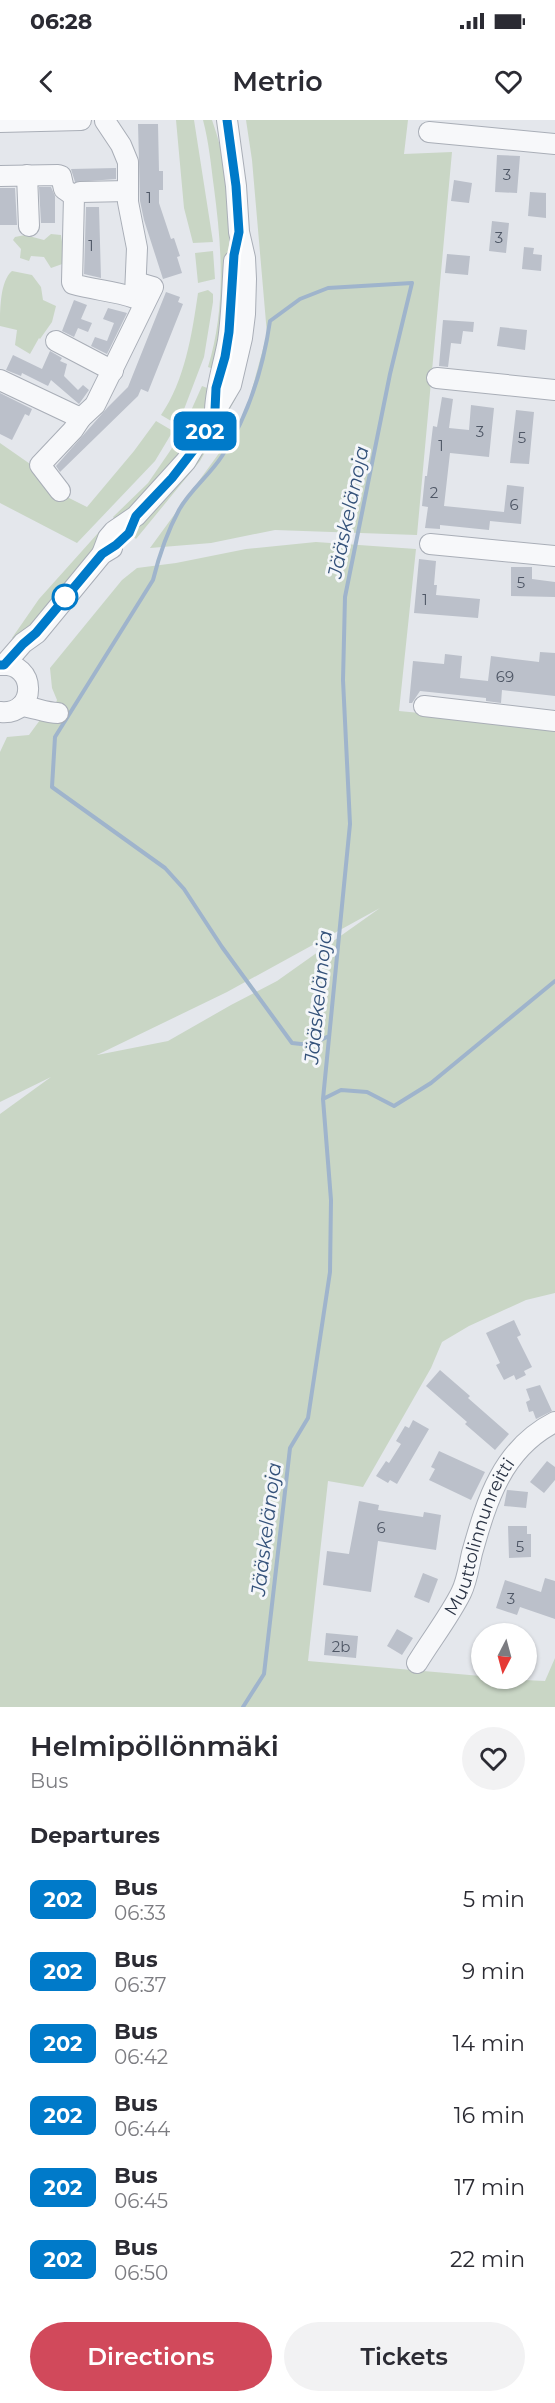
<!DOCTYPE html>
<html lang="en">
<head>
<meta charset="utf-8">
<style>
	body { margin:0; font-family:Montserrat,sans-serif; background:#f2f2f3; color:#2b2b33; height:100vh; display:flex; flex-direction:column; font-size:22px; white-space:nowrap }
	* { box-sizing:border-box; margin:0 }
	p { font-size:20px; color:#7c7c81 }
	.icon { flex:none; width:33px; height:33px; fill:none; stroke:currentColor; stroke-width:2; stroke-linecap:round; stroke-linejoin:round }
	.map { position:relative; height:1587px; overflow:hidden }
	.panel { display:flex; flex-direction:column; background:#fff; flex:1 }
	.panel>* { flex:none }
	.badge { padding:0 12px; border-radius:9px; font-size:21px; line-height:39px }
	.needle { width:39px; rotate:186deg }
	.controls { position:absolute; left:471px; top:1503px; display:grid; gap:12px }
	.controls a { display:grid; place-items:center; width:66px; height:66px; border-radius:50%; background:#fff; box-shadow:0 2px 4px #0004; font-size:30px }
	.map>.badge { position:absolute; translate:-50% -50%; box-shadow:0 0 0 3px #fff }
	h2 { padding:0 30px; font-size:22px; line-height:54px }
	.round { display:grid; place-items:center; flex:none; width:63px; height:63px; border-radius:32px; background:#f2f2f3 }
	.overview { display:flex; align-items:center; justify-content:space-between; height:102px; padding:0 30px }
	h1 { font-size:28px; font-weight:600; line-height:45px }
	.action { display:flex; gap:12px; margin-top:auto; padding:12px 30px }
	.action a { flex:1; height:69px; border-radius:36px; background:#d1495b; color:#fff; font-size:24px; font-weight:600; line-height:69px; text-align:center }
	.action a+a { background:#f2f2f3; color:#2b2b33 }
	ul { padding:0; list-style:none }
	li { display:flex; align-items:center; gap:18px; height:72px; padding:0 30px }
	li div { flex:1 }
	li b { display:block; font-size:22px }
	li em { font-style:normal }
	li .badge { min-width:66px; font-weight:700; text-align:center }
	.status { display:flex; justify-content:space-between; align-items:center; height:42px; padding:0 30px; background:#fff; direction:ltr }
	.status svg { height:16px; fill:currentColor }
	header { display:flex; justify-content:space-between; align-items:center; height:78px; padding:0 30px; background:#fff; font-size:27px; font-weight:600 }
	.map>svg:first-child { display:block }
</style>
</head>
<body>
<div class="status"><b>06:28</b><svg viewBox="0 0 49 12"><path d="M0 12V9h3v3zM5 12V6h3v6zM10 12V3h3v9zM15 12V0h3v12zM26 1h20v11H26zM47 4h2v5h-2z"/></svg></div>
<header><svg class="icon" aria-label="back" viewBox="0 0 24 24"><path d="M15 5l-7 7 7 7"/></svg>Metrio<svg class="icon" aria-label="heart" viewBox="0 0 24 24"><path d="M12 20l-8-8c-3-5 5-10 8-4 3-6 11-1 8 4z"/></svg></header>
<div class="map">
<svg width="555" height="1587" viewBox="0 0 555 1587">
	<rect width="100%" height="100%" fill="#e4e7ec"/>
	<!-- green -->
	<path fill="#c9d6c5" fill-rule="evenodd" d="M176,0H194L213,122L193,123L184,88Z
		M203,0H212C242,83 226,165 216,250L208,247C226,188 222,129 214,68C211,45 209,23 203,0Z
		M246,0H408L404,34L452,32L417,415L275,410L211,423L150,428L244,299L267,214L252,40Z
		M51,114L61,115L65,143L51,148L44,137L31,136L29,141L20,138L21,129L13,120L15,117L25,115L44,120Z
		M213,131L215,159L198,163L195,133Z
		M12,151L32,155L41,167L43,180L56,186L52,202L40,219L39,218L30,234L15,225L17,210L0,206C0,190 0,161 12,151Z
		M208,170L213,174V182L204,237L178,305L161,295C185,260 192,214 198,173Z
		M202,266L210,269L201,301L175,343L117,402L113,397L148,363L170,331L181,313Z
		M231,276L236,278L200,341L136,419L131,415L157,383Z
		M156,301L173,311L155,341L77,423L0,383V323L33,346L53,370L87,387L134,331Z
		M99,412L103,416L18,521L12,518L39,479Z
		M316,422L416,429L399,591L555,606V1173L526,1180L469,1206L442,1222L431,1248L363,1367L328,1361L308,1541L481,1556L482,1558L545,1561L555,1538V1587H0V994L51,957L0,982V632L7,617L29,615L40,600L51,597L57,580L52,568L50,548L122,460L137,448L176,443L246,429ZM380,788L277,861L231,885L168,921L97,935L227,872Z"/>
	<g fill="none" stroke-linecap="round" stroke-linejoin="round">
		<!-- stream -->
		<path stroke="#9fb4cc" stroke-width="4" d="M323,979L341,970L367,972L394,986L431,963L555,861
			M243,1587L264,1554L290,1328L308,1298L330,1152L331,1080L323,979L350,704L343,560L345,477L390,254L412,163L328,168L300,179L270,201C263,249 249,295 222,336C210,355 190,370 179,390C167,412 159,436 153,460L55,617L52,667L165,748L184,769L222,827L292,923L310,925L329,916"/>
	</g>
	<!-- building -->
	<path fill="#bbc0ca" d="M138,4H158L159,51H163V70H159V83L171,119L174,118L180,136L177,137L182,153L163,159L144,100L140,81Z
		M497,35L520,36L517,73L495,72Z
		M116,48V59L75,62L71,49Z
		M454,60L472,63L469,83L451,81Z
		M39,67H51L55,76V103H41Z
		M0,68H15L17,105H0Z
		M530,72L546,73V98L528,96Z
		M86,87H99L101,158L84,154Z
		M492,101L509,103L506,133L489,131Z
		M524,127L534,128L533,134L542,135L541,151L522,149Z
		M447,134L470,136L468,155L445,153Z
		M166,172L180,177L178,182L183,184L148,272L141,269L138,276L60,352L56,346L108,287L128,267Z
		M74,180L87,185L81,199L92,203L88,212L78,208L74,217L62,211Z
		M108,188L127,193L107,234L91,226L95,217L107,221L114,203L103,199Z
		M443,200L474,202L473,212L463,211L461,224L451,223L448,247L439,246Z
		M500,207L527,210L525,230L497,226Z
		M50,231L62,238L60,241L67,244L64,256L78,270L83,265L89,270L79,284L51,260L48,266L22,253L21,256L6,250L13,235L42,249Z
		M0,273L32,289L29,296L25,294L12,320L0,314Z
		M442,277L453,279L449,308L469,310L471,285L494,288L489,337L450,333L444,386L504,392L507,365L524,367L521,404L490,401L489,410L440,405V409L425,408L428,387L422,386L425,356H427L433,306L437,307Z
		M516,290L534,292L529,344L510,343Z
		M419,439L436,441L434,465H437L436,475L480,479L478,498L414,493Z
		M511,447H532V459L555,462V477L511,476Z
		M540,532L555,533V576L502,570L501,583L486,581V578L420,571L412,583H409L413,541L444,544L445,534L462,536L460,558L488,561L491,536L539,542Z
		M514,1200L521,1215L517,1217L532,1247L524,1251L526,1255L516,1260L514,1255L504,1260L496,1245L500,1243L486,1213Z
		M440,1250L470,1276L468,1278L509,1314L495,1330L465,1304L467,1302L426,1266Z
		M540,1265L552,1291L536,1299L533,1291L529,1292L526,1282L530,1280L526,1269Z
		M413,1300L429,1309L397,1364L390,1360L388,1363L376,1356L386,1341L389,1343L401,1324L396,1321L405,1306L409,1308Z
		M439,1331L485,1352L471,1380L429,1360L435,1349L431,1347Z
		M547,1341L555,1347V1360L544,1373L530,1362Z
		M507,1370L528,1372L526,1388L504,1386Z
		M359,1381L379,1385L378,1390L423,1397L424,1392L441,1395L436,1430L378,1421L371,1472L323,1465L327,1431L349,1434Z
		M508,1406H527V1414H531V1437L509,1438Z
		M423,1453L438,1459L429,1483L414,1477Z
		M545,1458L555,1461V1499L520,1487L517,1495L496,1488L505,1460L541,1472Z
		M397,1509L413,1518L402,1535L387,1526Z
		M326,1513L358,1516L356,1538L324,1535Z"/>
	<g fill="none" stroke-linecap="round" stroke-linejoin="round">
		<!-- minor casing -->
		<g stroke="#a9aeb7" stroke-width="22">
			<g id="minor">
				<path d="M105,1L121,25L128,42V82L137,128L135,175"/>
				<path d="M0,2L81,0"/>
				<path d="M429,12L555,24"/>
				<path d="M27,55L29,106"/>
				<path d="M0,56L58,55L61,56L64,69L74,76"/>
				<path d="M128,71L80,72L74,76L72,162L73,164C94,170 115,171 135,178"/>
				<path d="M56,221L113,251"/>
				<path d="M437,258L555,270"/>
				<path d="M0,260L74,295L81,298L95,285L153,167L136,162"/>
				<path d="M215,290C216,266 224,244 228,221C232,194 232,168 234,141"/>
				<path d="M60,371L40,345L73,310L81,298"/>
				<path d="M430,424L555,436"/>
				<path d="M102,434L108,418L114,411L136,396L186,341L231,265L242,218L245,194L246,159L245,138L239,112L236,66L227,0"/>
				<path d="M0,545C37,541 38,596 0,592"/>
				<path d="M4,545L23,523L37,513L102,434L112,428"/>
				<path d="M21,586C34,587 45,593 58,593"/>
				<path d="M424,586L555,601"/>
				<path id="s1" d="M417,1543C431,1520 449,1497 461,1473C467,1461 469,1446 472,1433C487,1380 502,1329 555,1302"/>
			</g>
		</g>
		<!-- minor -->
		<use href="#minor" stroke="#f7f8fa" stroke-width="20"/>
	</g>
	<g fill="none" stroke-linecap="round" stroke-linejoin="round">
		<!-- line casing -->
		<g stroke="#fff" stroke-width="14">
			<path id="line" d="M0,545H4L23,524L36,513L102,434L116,425L129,413L136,396L172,358L196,327L215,290L216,268L225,237L229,212L234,135L239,112L236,66L227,0"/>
		</g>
		<!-- line -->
		<use href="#line" stroke="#007ac9" stroke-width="9"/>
	</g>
	<!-- markers -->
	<circle fill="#fff" stroke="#007ac9" stroke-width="3" cx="65" cy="477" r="12"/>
	<g text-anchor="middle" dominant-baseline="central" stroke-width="6" stroke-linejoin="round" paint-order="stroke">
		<!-- number labels -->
		<g font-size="15" fill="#4f5766">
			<text x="507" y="54">3</text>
			<text x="149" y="77">1</text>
			<text x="499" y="117">3</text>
			<text x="91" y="125">1</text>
			<text x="480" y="311">3</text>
			<text x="522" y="317">5</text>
			<text x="441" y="325">1</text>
			<text x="434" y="372">2</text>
			<text x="514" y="384">6</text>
			<text x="521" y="462">5</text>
			<text x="425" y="479">1</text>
			<text x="505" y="556">69</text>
			<text x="381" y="1407">6</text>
			<text x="520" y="1426">5</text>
			<text x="511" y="1478">3</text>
			<text x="341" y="1526">2b</text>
		</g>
		<!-- street labels -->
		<g font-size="18" fill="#2b3445" stroke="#f4f6f9">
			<text stroke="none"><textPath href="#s1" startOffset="142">Muuttolinnunreitti</textPath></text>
		</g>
		<!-- water labels -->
		<g font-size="20" font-style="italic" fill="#34527a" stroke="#f4f6f9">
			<text transform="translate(348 392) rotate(-78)">Jääskelänoja</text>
			<text transform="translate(318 877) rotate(-84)">Jääskelänoja</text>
			<text transform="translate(266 1409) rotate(-83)">Jääskelänoja</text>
		</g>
	</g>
</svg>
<div class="controls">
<a><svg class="needle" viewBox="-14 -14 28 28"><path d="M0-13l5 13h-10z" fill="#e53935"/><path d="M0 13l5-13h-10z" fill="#7c7c81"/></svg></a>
</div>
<b class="badge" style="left:205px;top:311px;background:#007ac9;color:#fff">202</b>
</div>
<section class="panel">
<div class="overview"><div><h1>Helmipöllönmäki</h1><p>Bus</p></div><a class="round"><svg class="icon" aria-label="heart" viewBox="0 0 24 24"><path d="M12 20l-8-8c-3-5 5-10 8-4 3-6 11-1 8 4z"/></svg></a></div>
<h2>Departures</h2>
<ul>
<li><span class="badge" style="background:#007ac9;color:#fff">202</span><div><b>Bus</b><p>06:33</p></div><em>5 min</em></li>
<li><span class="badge" style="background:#007ac9;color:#fff">202</span><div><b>Bus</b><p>06:37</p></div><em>9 min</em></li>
<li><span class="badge" style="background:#007ac9;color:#fff">202</span><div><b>Bus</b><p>06:42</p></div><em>14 min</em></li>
<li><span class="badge" style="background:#007ac9;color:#fff">202</span><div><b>Bus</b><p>06:44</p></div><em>16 min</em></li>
<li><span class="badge" style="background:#007ac9;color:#fff">202</span><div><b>Bus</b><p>06:45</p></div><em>17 min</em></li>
<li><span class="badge" style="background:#007ac9;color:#fff">202</span><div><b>Bus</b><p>06:50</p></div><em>22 min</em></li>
</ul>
<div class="action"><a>Directions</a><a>Tickets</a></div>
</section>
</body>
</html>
